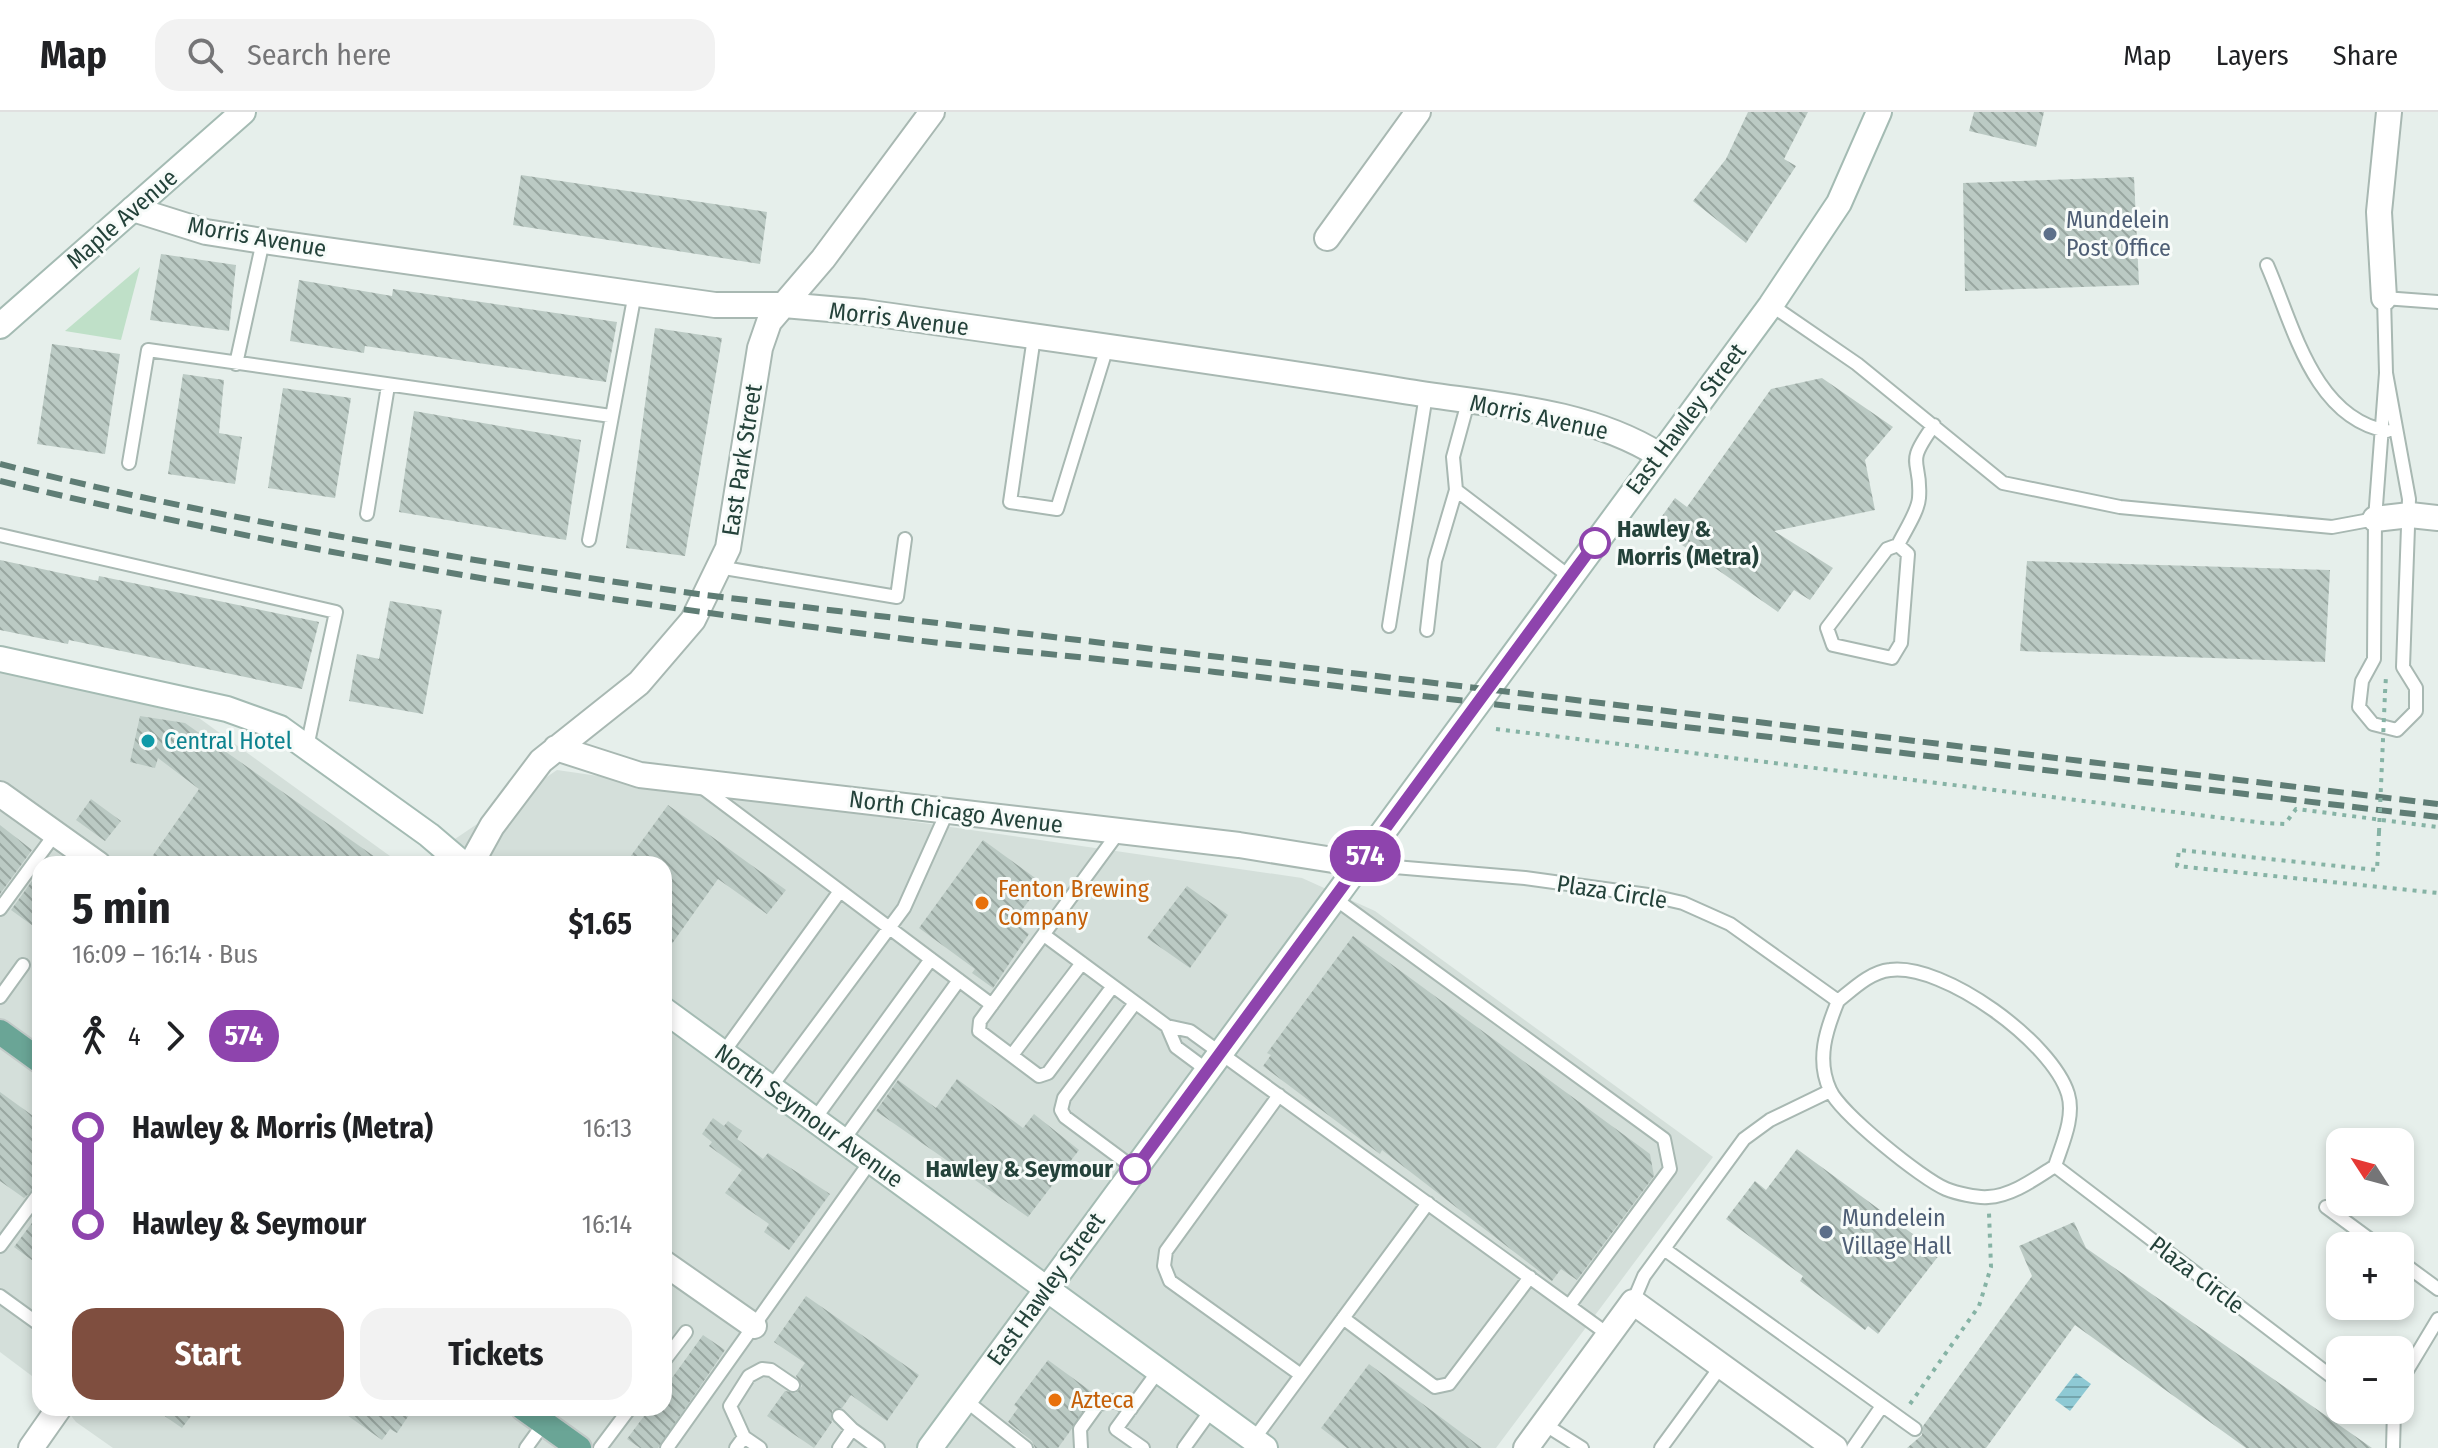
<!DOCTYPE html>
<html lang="en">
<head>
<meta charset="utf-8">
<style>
	body { margin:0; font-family:"Fira Sans Condensed",sans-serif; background:#f2f2f2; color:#202124; height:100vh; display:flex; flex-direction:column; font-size:30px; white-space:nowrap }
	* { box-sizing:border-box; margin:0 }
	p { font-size:26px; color:#757577 }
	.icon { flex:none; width:44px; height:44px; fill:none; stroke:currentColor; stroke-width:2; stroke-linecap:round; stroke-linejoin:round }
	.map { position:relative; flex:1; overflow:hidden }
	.panel { position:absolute; left:32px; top:744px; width:640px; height:560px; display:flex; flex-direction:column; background:#fff; border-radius:24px; box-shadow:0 4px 12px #0003 }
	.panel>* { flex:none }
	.badge { padding:0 16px; border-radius:26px; font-size:28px; line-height:52px }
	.needle { width:52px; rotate:306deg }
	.controls { position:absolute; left:2326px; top:1016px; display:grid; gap:16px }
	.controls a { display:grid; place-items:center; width:88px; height:88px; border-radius:16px; background:#fff; box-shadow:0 4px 12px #0003; font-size:40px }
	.map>.badge { position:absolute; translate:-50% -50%; box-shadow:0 0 0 4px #fff }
	.legs { display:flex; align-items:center; gap:12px; height:88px; padding:0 40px; font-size:26px }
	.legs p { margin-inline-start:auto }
	.overview { display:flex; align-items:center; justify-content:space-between; height:136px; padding:0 40px }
	h1 { font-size:44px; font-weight:700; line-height:60px }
	.primary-button { display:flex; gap:16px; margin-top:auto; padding:16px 40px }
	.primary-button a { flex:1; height:92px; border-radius:24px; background:#7f4e3f; color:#fff; font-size:32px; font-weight:700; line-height:92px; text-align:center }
	.primary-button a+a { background:#f2f2f2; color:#202124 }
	ul { padding:0 40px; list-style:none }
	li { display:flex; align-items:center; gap:28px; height:96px; font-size:30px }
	li i { display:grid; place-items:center; width:12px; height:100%; margin:0 10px; background:currentColor }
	li i::after { content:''; width:20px; height:20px; margin:-10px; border:6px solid; border-radius:50%; background:#fff }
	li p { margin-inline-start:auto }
	li:first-child i { background:linear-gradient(#0000 50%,currentColor 0) }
	li:last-child i { background:linear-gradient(currentColor 50%,#0000 0) }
	header { display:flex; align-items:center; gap:48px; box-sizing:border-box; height:112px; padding:0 40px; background:#fff; border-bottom:2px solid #e0e0e0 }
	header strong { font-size:38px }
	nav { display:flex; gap:44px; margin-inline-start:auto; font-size:28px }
	.search { width:560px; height:72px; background:#f2f2f2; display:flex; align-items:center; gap:20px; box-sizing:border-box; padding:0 28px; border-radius:24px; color:#757577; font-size:30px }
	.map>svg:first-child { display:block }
</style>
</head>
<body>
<header>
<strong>Map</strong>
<div class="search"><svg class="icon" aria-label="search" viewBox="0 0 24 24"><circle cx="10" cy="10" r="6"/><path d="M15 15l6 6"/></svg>Search here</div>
<nav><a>Map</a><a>Layers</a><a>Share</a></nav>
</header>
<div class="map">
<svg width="2438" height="1336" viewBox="0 0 2438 1336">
	<defs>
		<pattern id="water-rules" width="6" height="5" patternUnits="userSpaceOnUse" patternTransform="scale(2)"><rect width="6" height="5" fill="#8ec9d4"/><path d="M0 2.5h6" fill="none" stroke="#74a5ad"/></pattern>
		<pattern id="building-back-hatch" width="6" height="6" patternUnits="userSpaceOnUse" patternTransform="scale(2)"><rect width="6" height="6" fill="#bbcac4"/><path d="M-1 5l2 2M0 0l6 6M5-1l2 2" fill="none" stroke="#98a6a0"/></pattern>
	</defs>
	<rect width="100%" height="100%" fill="#e6efeb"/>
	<!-- built -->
	<path fill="#d4dfda" d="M0,556L199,606L401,752H40V1270L0,1240Z
		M557,658L1302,766L1375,799L1713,1045L1496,1336H113L76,1310L65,1296H664V752H418Z"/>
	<!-- green -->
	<path fill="#bfe0c8" d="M140,155L121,228L65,219Z"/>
	<!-- water -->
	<path fill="url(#water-rules)" d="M2076,1261L2091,1272L2070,1299L2055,1288Z"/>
	<!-- building -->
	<path fill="url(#building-back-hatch)" d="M1748,0H1808L1784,47L1796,54L1746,131L1693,89L1726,47Z
		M1974,0H2044L2036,35L1969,19Z
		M521,63L767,100L760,152L513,113Z
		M2134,65L2139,173L1965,179L1963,71Z
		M161,142L236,153L229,219L150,208Z
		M299,168L392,184L393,177L617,210L606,270L365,234L364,241L290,229Z
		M655,216L722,226L685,444L626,436Z
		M52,232L120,242L105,342L37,332Z
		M183,262L224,268L219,321L242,325L235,372L168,362Z
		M1822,266L1893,315L1865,348L1875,398L1774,419L1833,456L1810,488L1794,478L1778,500L1655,414L1675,386L1687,395L1771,277Z
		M283,276L351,286L335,386L268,376Z
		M414,299L581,328L566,428L399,400Z
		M0,448L98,469L99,464L319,510L302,577L69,528L68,532L0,518Z
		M2027,449L2330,458L2325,550L2020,539Z
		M390,489L442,498L423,602L349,589L357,542L379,547Z
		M140,604L185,611L385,752H147L199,677L158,646L155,656L130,650Z
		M91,687L121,709L105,729L76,708Z
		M668,693L786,778L767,802L718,767L664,843V752H625Z
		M0,713L32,738L0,782Z
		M983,728L1042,771L1013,810L1029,822L993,876L972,861L975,857L919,816Z
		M40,758V819L11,798Z
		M1187,774L1228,803L1190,856L1147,826Z
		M1353,824L1650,1042L1654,1064L1577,1168L1561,1157L1552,1169L1382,1038L1380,1042L1263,954L1271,943L1267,941Z
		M957,967L1023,1016L1034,1002L1079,1038L1028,1105L876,999L898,968L936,996Z
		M0,980L40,1009V1071L24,1086L0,1069Z
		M713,1006L724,1014L728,1009L742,1019L737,1027L763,1047L768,1041L830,1082L789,1138L764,1120L769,1112L725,1081L742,1058L709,1034L712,1030L702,1022Z
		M1797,1037L1940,1142L1878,1222L1868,1214L1865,1218L1800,1169L1803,1164L1726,1107L1755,1069L1766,1078Z
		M40,1100V1154L14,1135Z
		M2074,1110L2086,1136L2372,1336H2246L2075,1213L1986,1336H1907L1922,1323L1923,1314L2032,1164L2019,1134Z
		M806,1184L919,1263L887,1309L851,1283L842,1296L832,1298V1310L814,1336L767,1304L785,1279L796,1281L802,1274L796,1264L805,1251L774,1230Z
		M703,1223L725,1238L658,1336H640L627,1327L650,1296H664V1277Z
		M1048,1248L1096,1283L1058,1336H1035L1032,1329L1008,1310L1018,1296L1014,1293Z
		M1369,1252L1482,1336H1347L1321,1316Z
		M153,1296H197L182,1316Z
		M337,1296H399L409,1303L397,1321L390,1317L382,1328Z"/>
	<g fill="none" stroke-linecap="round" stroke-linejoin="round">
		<!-- lane casing -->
		<g stroke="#a8b8b2" stroke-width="16">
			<path id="lane" d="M2267,153C2293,212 2313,306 2387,319
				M1771,193L1857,252L2003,371L2120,395L2332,415L2375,407
				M1034,225L1010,390L1057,397L1107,235
				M236,252L263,129
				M2386,261L2409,387L2403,555L2416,576V599L2397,618L2373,612L2359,595L2362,569L2374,547L2375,407L2386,261L2384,186L2438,190
				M129,351L148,238L611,304
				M1456,378L1453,345L1468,290
				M367,402L388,274
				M0,423L336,500L307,635
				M589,428L635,181
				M1898,433L1908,442L1901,531L1892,546L1833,533L1827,516L1887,437L1898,433C1904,420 1918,400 1919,386C1922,345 1903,356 1934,313
				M718,455L897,485L905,427
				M1389,514L1426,283
				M1427,518L1435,449L1456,378L1570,465
				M703,676L992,893
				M1359,752L1525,766L1648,783L1683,791L1730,812L1838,889C1853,877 1870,860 1890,858C1944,851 2052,930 2068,982C2075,1005 2062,1032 2055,1054L2340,1271
				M1334,786L1664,1027L1670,1057L1569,1194
				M0,797L55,722
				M1044,823L1167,914L1190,919L1609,1223
				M1113,874L1048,961L1039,964L979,919L980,909L1118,721
				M0,885L23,853
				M1838,889C1826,918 1816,948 1830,978C1840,1001 1922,1067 1946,1077C1956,1081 1977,1086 1988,1085C2012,1084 2036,1066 2055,1054
				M1167,914L1176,935L1207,958
				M723,941L840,779
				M1012,943L1082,851
				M771,975L904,796L948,698
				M1279,983L1166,1139L1164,1154L1170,1169L1301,1263
				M814,1008L931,847
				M842,1030L959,868
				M1135,1057L1065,1005L1061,998L1064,986L1135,891
				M2326,1095L2379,1134
				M0,1134L40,1080
				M1664,1137L1915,1317
				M2400,1149L2438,1177
				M0,1184L40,1213
				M1633,1190L1644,1164L1744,1027L1770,1008L1830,979
				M1343,1206L1435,1275L1449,1272L1530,1165
				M664,1249L686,1220
				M2400,1278L2405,1262L2438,1207
				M965,1288L1026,1336
				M839,1304L852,1317
				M1544,1312L1582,1336
				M744,1325L730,1294L749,1264L762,1257L771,1258L793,1273
				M1254,1327L1428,1091
				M526,1336L544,1311
				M600,1336L630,1296
				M667,1336L870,1050
				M736,1336L744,1325L760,1336
				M839,1336L852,1317L878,1336
				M1081,1336L1080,1317L1098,1292L1115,1289L1131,1297
				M1143,1336L1116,1317L1159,1258
				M1184,1336L1212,1297
				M1661,1336L1721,1254
				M1853,1336L1882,1294
				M2393,1336L2394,1298"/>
		</g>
		<!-- street casing -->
		<g stroke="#a8b8b2" stroke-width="28">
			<path id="street" d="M133,97L206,120L263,129L715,193H784L864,200C1044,226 1224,250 1403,279C1488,293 1584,296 1659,343
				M1327,126L1418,0
				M2384,186L2379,100L2389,0
				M2375,407L2410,403L2438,406
				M556,636L640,663L1239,733L1358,752
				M0,682L98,752
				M471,752L492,714L541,649L639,571L693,508L728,436L760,236L769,210L823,147L932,0
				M664,1151L754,1214
				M31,1336L59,1296
				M1526,1336L1633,1190L1835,1336"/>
		</g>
		<!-- secondary casing -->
		<g stroke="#a4bbb3" stroke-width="28">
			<path id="secondary" d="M0,214L243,0
				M0,547L227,597L280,616L429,723L463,752
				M664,898L1265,1336
				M930,1336L1771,193L1839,91L1879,0"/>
		</g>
		<!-- primary casing -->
		<g stroke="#c2cac8" stroke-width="28">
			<path id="primary" d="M0,920L40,949
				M523,1296L579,1336"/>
		</g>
		<!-- path -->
		<path stroke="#86b3a5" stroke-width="4" stroke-dasharray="4 6" stroke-linecap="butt" d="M2385,581L2386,564
			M1496,617L2264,711L2285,712L2296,697L2438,715
			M2379,720L2377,758L2179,738L2177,754L2438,781
			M1910,1292L1979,1194L1991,1155L1989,1101"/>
		<!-- lane -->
		<use href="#lane" stroke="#fff" stroke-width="12"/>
		<!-- street -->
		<use href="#street" stroke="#fff" stroke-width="24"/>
		<!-- secondary -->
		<use href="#secondary" stroke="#fff" stroke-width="24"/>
		<!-- primary -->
		<use href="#primary" stroke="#6aa596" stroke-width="24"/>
		<!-- rail -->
		<path stroke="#5f7d75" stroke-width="6" stroke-dasharray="16 8" stroke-linecap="butt" d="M0,352C232,410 467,449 705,483L2438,692
			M0,369C300,442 607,490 914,528C1000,538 1086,545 1172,555C1594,603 2016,655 2438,705"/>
		<!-- path-bridge -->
		<path stroke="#86b3a5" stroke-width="4" stroke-dasharray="4 6" stroke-linecap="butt" d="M2379,720L2385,581"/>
	</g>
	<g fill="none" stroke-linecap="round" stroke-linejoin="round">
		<!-- line-1 casing -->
		<g stroke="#fff" stroke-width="18">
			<path id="line-1" d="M1135,1057L1595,431"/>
		</g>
		<!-- line-1 -->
		<use href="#line-1" stroke="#8e44ad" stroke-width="12"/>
	</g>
	<!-- markers -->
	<g fill="#5c6f8a" stroke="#f7fbf9" stroke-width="3">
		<circle cx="2050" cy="122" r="8"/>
		<circle cx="1826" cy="1120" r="8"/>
	</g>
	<g fill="#fff" stroke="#8e44ad" stroke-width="4">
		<circle cx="1595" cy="431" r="14"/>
		<circle cx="1135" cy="1057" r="14"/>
	</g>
	<circle fill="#0f9aa8" stroke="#f7fbf9" stroke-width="3" cx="148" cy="629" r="8"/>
	<g fill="#e8710a" stroke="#f7fbf9" stroke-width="3">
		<circle cx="982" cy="791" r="8"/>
		<circle cx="1055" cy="1288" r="8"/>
	</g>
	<g text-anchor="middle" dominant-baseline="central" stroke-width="6" stroke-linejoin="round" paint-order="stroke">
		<!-- street labels -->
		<g font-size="24" fill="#24423a" stroke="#f7fbf9">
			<text transform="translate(122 107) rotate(-41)">Maple Avenue</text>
			<text transform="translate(257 125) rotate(10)">Morris Avenue</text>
			<text transform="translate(899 207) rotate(7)">Morris Avenue</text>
			<text transform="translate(1539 305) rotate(12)">Morris Avenue</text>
			<text transform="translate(1686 307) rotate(-53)">East Hawley Street</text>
			<text transform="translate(742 348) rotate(-81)">East Park Street</text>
			<text transform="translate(956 700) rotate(7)">North Chicago Avenue</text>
			<text transform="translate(1612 780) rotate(9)">Plaza Circle</text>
			<text transform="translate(809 1004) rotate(36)">North Seymour Avenue</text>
			<text transform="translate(2197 1163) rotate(37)">Plaza Circle</text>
			<text transform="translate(1046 1177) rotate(-54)">East Hawley Street</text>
		</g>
		<!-- service labels -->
		<g font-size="24" fill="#4e5e75" stroke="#f7fbf9" text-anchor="start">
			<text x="2066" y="108">Mundelein<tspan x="2066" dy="28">Post Office</tspan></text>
			<text x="1842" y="1106">Mundelein<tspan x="1842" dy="28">Village Hall</tspan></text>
		</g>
		<!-- stop labels -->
		<g font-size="24" font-weight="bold" fill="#24423a" stroke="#f7fbf9" text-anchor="start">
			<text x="1617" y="417">Hawley &amp;<tspan x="1617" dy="28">Morris (Metra)</tspan></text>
			<text x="1113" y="1057" text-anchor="end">Hawley &amp; Seymour</text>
		</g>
		<!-- culture labels -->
		<g font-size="24" fill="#0d838f" stroke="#f7fbf9" text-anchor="start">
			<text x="164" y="629">Central Hotel</text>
		</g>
		<!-- food labels -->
		<g font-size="24" fill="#c56008" stroke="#f7fbf9" text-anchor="start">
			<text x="998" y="777">Fenton Brewing<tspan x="998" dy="28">Company</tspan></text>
			<text x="1071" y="1288">Azteca</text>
		</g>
	</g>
</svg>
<div class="controls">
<a><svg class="needle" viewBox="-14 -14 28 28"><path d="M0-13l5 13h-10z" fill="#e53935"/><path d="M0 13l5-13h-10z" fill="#757577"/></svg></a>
<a>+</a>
<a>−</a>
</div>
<b class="badge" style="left:1365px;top:744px;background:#8e44ad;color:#fff">574</b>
<section class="panel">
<div class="overview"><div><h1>5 min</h1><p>16:09 – 16:14 · Bus</p></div><b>$1.65</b></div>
<div class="legs"><svg class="icon" aria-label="walk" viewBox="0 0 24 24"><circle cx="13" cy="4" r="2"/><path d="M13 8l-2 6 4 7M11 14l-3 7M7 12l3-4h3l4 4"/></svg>4<svg class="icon" aria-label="forward" viewBox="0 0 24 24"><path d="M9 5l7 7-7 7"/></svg><b class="badge" style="background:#8e44ad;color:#fff">574</b></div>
<ul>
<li><i style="color:#8e44ad"></i><b>Hawley &amp; Morris (Metra)</b><p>16:13</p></li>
<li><i style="color:#8e44ad"></i><b>Hawley &amp; Seymour</b><p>16:14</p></li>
</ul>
<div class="primary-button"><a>Start</a><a>Tickets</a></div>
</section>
</div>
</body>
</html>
